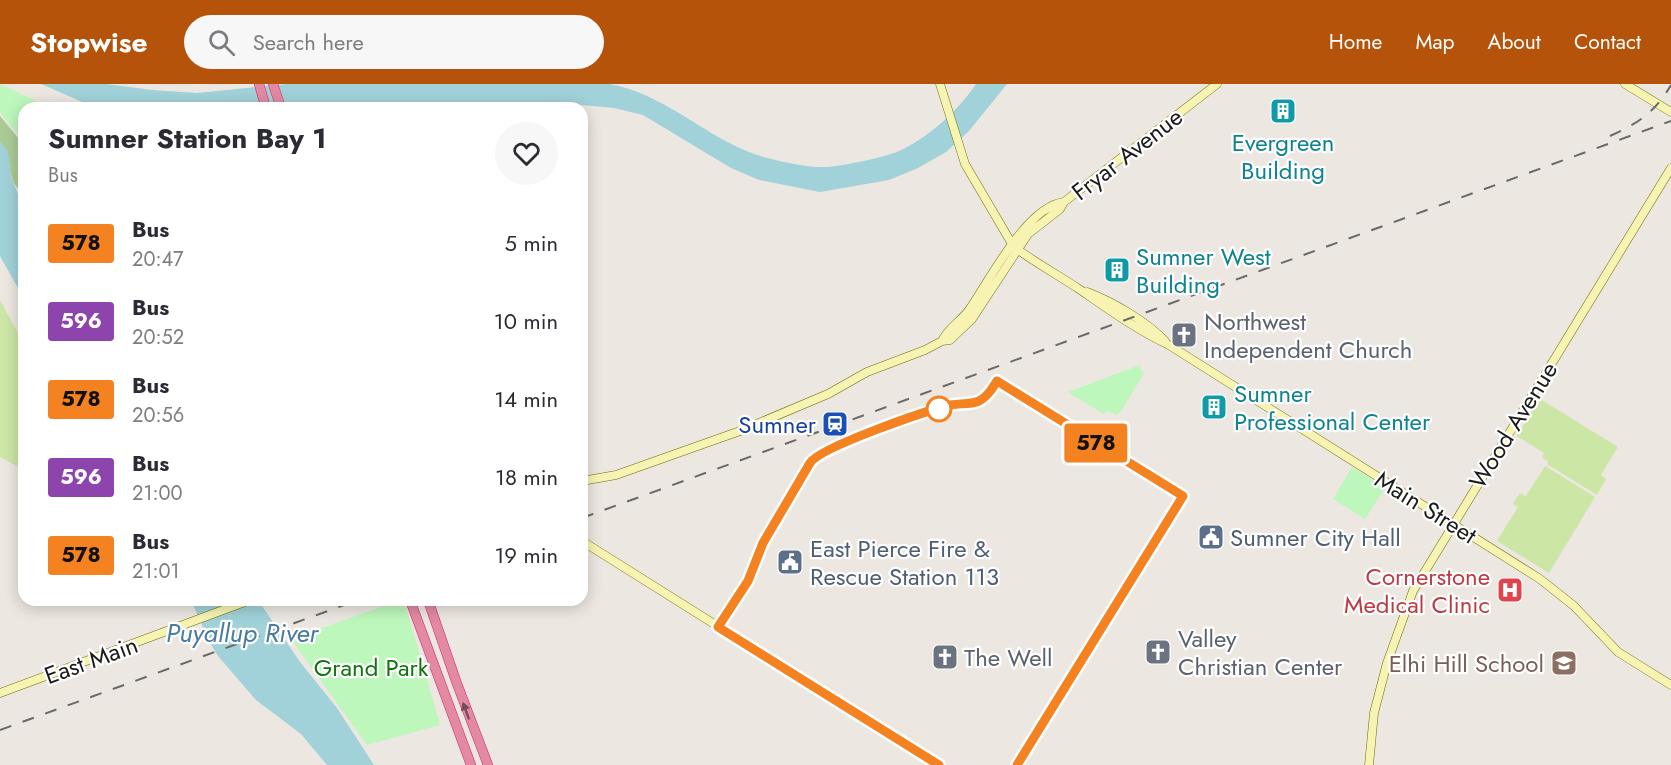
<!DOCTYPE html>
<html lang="en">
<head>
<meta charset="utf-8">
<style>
	body { margin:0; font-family:Jost,sans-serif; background:#f7f7f7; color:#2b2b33; height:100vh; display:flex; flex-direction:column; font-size:22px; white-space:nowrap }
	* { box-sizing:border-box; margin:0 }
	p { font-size:20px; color:#7c7c81 }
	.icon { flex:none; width:33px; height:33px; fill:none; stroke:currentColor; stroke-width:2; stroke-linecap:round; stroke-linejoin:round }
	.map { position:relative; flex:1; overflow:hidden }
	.side { position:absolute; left:18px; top:18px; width:570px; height:504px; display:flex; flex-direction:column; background:#fff; border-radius:18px; box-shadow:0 3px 15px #0003 }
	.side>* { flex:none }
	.badge { padding:0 12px; border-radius:4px; font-size:21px; line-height:39px }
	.map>.badge { position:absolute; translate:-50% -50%; box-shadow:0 0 0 3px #fff }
	.round { display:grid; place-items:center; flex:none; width:63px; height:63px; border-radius:32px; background:#f7f7f7 }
	.overview { display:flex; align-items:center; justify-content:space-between; height:102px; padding:0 30px }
	h1 { font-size:28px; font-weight:700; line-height:45px }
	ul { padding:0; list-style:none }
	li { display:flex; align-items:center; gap:18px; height:78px; padding:0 30px }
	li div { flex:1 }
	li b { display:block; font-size:22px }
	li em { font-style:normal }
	li .badge { min-width:66px; font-weight:700; text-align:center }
	header { display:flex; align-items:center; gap:36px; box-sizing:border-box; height:84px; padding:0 30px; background:#b45309; color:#fff }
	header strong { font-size:28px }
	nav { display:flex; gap:33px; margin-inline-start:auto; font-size:21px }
	.search { width:420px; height:54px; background:#f7f7f7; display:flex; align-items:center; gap:15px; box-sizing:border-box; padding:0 21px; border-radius:33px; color:#7c7c81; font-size:22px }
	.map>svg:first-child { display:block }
</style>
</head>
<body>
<header>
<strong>Stopwise</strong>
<div class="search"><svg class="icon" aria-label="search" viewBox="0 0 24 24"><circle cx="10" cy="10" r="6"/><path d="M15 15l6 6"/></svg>Search here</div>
<nav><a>Home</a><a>Map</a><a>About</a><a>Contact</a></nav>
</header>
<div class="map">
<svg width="1671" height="681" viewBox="0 0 1671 681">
	<rect width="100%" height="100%" fill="#ece7e0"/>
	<!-- grass -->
	<path fill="#cce6a6" d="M0,216L24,260V388L19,383L0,373Z
		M1540,315L1618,363L1601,391L1606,395L1597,411L1547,380L1548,377L1542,374L1544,369L1517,352Z
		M1545,382L1595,413L1549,489L1497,457L1518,423L1513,420L1520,409L1526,412Z"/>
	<!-- forest -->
	<path fill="#aacb96" d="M0,32L24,61V109C2,95 17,76 0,58Z"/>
	<!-- park -->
	<path fill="#bdf7bc" d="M0,0L51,24H24V57L0,29Z
		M1140,281L1141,287L1145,288L1121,327L1116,331L1107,326L1104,330L1068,308Z
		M1352,383L1385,404L1365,435L1333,415Z
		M400,516H404L440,641L367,661L291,555Z"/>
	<!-- water -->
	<path fill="#a1d2d9" d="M41,0H106L152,6L197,9L287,0H609C662,9 701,49 749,68C766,75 807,84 825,83C840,83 884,73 897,68C928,54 957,28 976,0H1007L969,47L946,68L918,84L889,96L820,108L759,96L731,84L643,31L614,24L571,20L524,18L388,24H96Z
		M0,58L8,67L11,93L24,125V215L0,172Z
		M191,516H258L300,578L337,624L374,681H327L301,650L256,616L218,572L209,557Z"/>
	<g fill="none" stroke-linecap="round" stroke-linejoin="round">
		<!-- secondary casing -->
		<g stroke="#6b6c07" stroke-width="9">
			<path id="secondary" d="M940,0L965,80L1012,160L1017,165C1036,179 1058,191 1079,205C1108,225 1137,246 1169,261L1540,495L1574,522L1618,568L1671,601
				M1625,0L1671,28
				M1087,208C1113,218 1146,237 1165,257
				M942,257C947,245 961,237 969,226C990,196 1026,123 1064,118
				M582,397L616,391L740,347L828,310L867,288L925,266L942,257L950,256L972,235L1028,150L1060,125L1064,118L1217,0
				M582,457L939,681
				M0,609L250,516
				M1369,681L1374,629L1387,579L1413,507L1671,84"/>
		</g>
		<!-- highway casing -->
		<g stroke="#d02871" stroke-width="10">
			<path id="highway" d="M259,0L266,24
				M273,0L281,24
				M410,516L471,681
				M428,516L456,597L488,681"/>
		</g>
		<!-- secondary -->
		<use href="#secondary" stroke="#f7f4b3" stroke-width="8"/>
		<!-- highway -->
		<use href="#highway" stroke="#e389a2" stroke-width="9"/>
		<!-- rail -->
		<path stroke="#696969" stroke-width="2" stroke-dasharray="12 12" stroke-linecap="butt" d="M1610,52C1639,39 1655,28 1671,1
			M582,434L1671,37
			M0,646L358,516"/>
	</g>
	<!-- one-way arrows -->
	<defs><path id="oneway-solid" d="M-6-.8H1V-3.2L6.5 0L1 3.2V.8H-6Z" transform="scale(1.5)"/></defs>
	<use fill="#754c58" href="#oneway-solid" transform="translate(466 627) rotate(-110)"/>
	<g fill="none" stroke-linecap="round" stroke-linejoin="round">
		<!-- line casing -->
		<g stroke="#fff" stroke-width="14">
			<path id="line" d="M939,681L718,543L748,497L763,459L810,379C820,363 928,326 951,321C960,319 969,321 979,317C987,313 992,305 997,297L1183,412L1017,681"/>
		</g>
		<!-- line -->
		<use href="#line" stroke="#f58220" stroke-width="9"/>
	</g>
	<!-- icons -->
	<defs>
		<g id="building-square" transform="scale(1.35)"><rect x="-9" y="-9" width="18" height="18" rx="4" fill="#0f9aa8" stroke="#fff"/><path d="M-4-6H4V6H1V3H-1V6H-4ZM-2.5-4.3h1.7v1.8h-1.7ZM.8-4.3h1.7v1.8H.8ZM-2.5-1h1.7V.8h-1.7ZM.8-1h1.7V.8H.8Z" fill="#fff"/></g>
		<g id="church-square" transform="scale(1.35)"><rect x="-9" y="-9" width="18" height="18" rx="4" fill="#6b7280" stroke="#fff"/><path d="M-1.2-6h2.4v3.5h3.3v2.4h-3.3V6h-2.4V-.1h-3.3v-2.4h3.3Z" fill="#fff"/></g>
		<g id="station-square" transform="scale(1.35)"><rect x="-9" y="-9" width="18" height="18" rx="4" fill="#1a4fb4" stroke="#fff"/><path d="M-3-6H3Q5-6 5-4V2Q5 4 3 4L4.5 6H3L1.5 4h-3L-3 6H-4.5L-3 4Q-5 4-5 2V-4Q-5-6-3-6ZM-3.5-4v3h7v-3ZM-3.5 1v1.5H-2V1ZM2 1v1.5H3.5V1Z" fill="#fff"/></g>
		<g id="civic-square" transform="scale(1.35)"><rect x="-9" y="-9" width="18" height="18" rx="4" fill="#5c6f8a" stroke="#fff"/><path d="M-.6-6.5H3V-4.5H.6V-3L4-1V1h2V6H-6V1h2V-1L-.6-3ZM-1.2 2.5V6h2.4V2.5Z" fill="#fff"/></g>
		<g id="hospital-square" transform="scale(1.35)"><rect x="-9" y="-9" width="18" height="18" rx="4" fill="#e0444e" stroke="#fff"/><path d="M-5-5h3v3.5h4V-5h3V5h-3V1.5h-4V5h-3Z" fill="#fff"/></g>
		<g id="school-square" transform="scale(1.35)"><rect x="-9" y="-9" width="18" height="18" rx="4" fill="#8d6e63" stroke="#fff"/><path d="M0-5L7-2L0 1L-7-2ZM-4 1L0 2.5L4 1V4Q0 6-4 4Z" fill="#fff"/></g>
	</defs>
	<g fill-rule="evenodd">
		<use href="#building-square" x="1283" y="27"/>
		<use href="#building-square" x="1117" y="186"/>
		<use href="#church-square" x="1184" y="251"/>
		<use href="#building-square" x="1214" y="323"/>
		<use href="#station-square" x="835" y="340"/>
		<use href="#civic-square" x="1211" y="453"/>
		<use href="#civic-square" x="790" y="478"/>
		<use href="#hospital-square" x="1510" y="506"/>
		<use href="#church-square" x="1158" y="568"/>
		<use href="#church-square" x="945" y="573"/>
		<use href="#school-square" x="1564" y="579"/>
	</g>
	<!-- markers -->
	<circle fill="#fff" stroke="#f58220" stroke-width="3" cx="939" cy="325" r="12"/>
	<g text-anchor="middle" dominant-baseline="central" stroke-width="4.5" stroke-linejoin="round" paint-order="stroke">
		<!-- culture labels -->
		<g font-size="24" fill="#0d838f" stroke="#fff" text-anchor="start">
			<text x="1283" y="58" text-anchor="middle">Evergreen<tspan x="1283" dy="28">Building</tspan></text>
			<text x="1136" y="172">Sumner West<tspan x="1136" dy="28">Building</tspan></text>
			<text x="1234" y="309">Sumner<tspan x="1234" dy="28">Professional Center</tspan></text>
		</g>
		<!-- street labels -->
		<g font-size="24" fill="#1b1b1b" stroke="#fff">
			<text transform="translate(1127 70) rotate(-38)">Fryar Avenue</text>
			<text transform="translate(1513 341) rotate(-58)">Wood Avenue</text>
			<text transform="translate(1426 423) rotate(32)">Main Street</text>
			<text transform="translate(91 576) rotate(-20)">East Main</text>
		</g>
		<!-- worship labels -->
		<g font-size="24" fill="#5b616d" stroke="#fff" text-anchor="start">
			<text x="1204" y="237">Northwest<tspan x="1204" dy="28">Independent Church</tspan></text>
			<text x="1178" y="554">Valley<tspan x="1178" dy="28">Christian Center</tspan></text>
			<text x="964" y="573">The Well</text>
		</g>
		<!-- transit labels -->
		<g font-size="24" fill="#164399" stroke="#fff" text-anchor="end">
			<text x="816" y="340">Sumner</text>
		</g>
		<!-- service labels -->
		<g font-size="24" fill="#4e5e75" stroke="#fff" text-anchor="start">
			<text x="1230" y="453">Sumner City Hall</text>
			<text x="810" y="464">East Pierce Fire &amp;<tspan x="810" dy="28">Rescue Station 113</tspan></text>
		</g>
		<!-- health labels -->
		<g font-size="24" fill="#be3a42" stroke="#fff" text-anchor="end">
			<text x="1490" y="492">Cornerstone<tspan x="1490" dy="28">Medical Clinic</tspan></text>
		</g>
		<!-- education labels -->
		<g font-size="24" fill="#785e54" stroke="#fff" text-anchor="end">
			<text x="1544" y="579">Elhi Hill School</text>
		</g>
		<!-- park labels -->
		<g font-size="24" fill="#0f740e" stroke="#fff">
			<text x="371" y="583">Grand Park</text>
		</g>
		<!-- water labels -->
		<g font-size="26" font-style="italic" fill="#487ba0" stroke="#fff">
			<text x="242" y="549">Puyallup River</text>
		</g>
	</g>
</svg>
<b class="badge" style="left:1096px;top:359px;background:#f58220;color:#111">578</b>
<section class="side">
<div class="overview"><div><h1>Sumner Station Bay 1</h1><p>Bus</p></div><a class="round"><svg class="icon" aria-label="heart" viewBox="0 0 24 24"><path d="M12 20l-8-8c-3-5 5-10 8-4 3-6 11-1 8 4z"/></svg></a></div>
<ul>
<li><span class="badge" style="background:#f58220;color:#111">578</span><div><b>Bus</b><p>20:47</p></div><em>5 min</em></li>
<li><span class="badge" style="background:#8e44ad;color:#fff">596</span><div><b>Bus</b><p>20:52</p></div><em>10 min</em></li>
<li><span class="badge" style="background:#f58220;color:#111">578</span><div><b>Bus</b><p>20:56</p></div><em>14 min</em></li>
<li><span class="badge" style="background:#8e44ad;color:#fff">596</span><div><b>Bus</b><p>21:00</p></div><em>18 min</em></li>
<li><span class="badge" style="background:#f58220;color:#111">578</span><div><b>Bus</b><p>21:01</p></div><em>19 min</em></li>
</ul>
</section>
</div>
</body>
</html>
